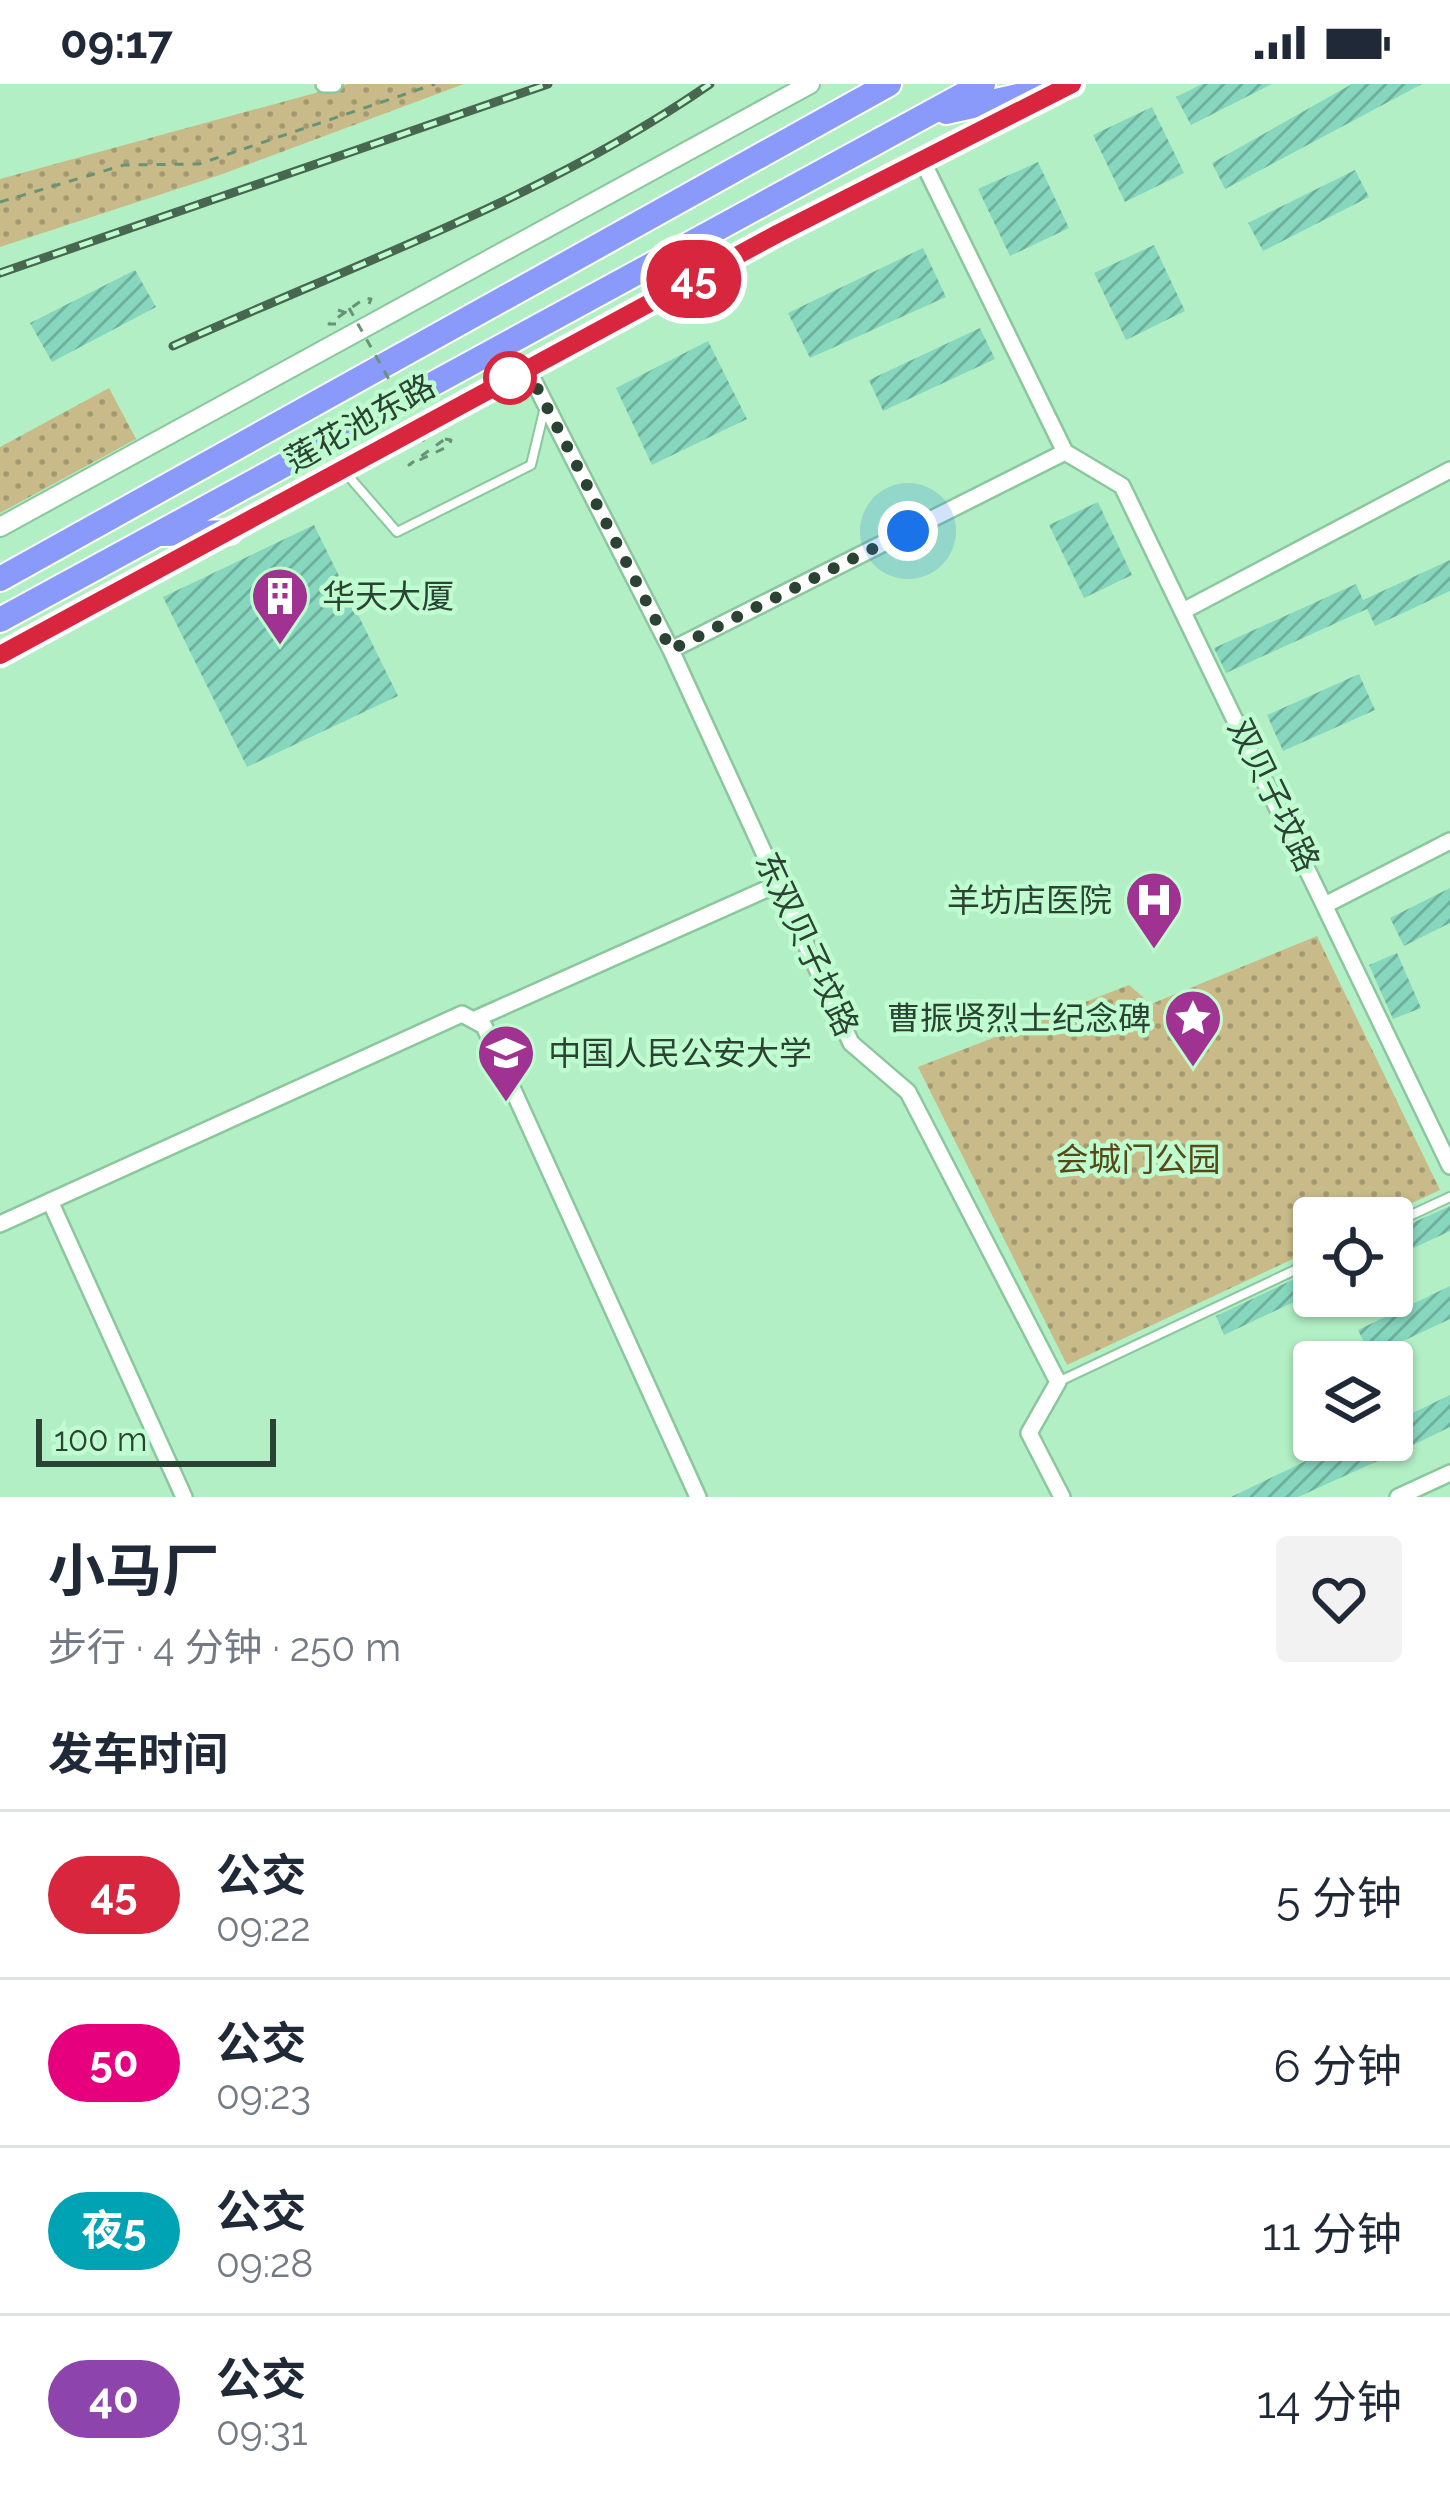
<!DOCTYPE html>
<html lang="zh">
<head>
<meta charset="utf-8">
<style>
	body { margin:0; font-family:Raleway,"Noto Sans SC",sans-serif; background:#f2f2f3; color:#1f2937; height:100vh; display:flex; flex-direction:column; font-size:45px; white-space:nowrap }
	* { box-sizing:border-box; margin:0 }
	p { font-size:39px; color:#747a83 }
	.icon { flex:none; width:66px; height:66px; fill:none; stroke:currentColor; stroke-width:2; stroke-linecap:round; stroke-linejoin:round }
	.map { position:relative; height:1413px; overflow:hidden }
	.drawer { display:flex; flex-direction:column; background:#fff; flex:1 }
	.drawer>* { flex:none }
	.badge { padding:0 24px; border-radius:39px; font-size:42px; line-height:78px }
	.fabs { position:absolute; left:1293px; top:1113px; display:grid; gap:24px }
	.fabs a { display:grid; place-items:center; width:120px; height:120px; border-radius:12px; background:#fff; box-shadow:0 3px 9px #0004; font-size:60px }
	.scale { position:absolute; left:36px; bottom:30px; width:240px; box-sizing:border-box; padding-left:12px; border:6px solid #2a4332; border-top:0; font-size:33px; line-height:42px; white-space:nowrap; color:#2a4332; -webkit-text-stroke:9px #bffdd0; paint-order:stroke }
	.you { position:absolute; width:60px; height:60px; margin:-30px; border:9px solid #fff; border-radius:50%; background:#1a73e8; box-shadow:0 0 0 18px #1a73e833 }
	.map>.badge { position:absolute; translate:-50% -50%; box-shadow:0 0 0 6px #fff }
	h2 { padding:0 48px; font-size:45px; line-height:108px }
	.round { display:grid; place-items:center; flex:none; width:126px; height:126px; border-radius:12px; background:#f2f2f3 }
	.overview { display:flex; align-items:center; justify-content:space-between; height:204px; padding:0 48px }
	h1 { font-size:57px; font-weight:700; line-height:90px }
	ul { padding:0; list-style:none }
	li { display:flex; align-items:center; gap:36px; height:168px; padding:0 48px; border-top:3px solid #e0e1e3 }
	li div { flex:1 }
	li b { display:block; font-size:45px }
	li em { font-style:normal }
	li .badge { min-width:132px; font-weight:700; text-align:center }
	.status { display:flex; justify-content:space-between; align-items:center; height:84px; padding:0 60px; background:#fff; direction:ltr }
	.status svg { height:33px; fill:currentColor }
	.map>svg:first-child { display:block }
</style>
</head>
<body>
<div class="status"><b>09:17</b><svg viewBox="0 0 49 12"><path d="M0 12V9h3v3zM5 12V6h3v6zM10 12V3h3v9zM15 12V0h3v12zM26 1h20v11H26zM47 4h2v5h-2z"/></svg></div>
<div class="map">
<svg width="1450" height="1413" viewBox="0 0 1450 1413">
	<defs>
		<pattern id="park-dots" width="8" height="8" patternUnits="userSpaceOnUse" patternTransform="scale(3)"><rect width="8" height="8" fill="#c9bb89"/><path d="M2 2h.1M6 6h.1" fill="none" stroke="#a39a71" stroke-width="1.8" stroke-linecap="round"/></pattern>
		<pattern id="building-hatch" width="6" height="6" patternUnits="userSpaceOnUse" patternTransform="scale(3)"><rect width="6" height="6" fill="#87d7bf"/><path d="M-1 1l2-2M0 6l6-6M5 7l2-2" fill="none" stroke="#6fb09c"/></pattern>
	</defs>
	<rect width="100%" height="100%" fill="#b2efc4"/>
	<!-- park -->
	<path fill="url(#park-dots)" d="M348,0H464L220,91L0,163V95Z
		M109,304L136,355L0,429V363Z
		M1317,852L1440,1106L1380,1134H1314V1165L1067,1281L918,983L1129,901L1151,920Z"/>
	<!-- building -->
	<path fill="url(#building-hatch)" d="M1202,0H1272L1191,41L1176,13Z
		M1352,0H1422L1225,105L1212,79Z
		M1152,23L1184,89L1125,118L1093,51Z
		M1038,78L1069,144L1010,172L978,105Z
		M1355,86L1369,113L1263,167L1248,139Z
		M1154,161L1185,227L1126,256L1094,189Z
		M923,164L946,213L810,274L788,229Z
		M135,186L156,223L52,278L30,239Z
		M980,244L995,275L883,327L869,296Z
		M708,257L747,335L652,381L616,304Z
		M1098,418L1132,491L1084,514L1049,441Z
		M314,441L398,612L247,683L163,513Z
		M1450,476V507L1375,542L1363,516Z
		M1356,500L1367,525L1226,589L1214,564Z
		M1359,590L1375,626L1283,667L1267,631Z
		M1450,804V839L1404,862L1390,834Z
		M1397,869L1421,924L1393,935L1369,881Z
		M1450,1122V1147L1392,1174V1148Z
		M1305,1190L1313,1209L1224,1251L1216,1232Z
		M1450,1202V1235L1371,1272L1358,1246Z
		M1450,1311V1343L1413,1361L1298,1413H1231L1349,1356H1410L1400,1335Z"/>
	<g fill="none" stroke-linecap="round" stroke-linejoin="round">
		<!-- service casing -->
		<g stroke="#8bc79d" stroke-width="12">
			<path id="service" d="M345,388L397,448L531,381L544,327
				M1392,1140L1450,1113
				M1060,1297L1314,1177"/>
		</g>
		<!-- minor casing -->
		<g stroke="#8bc79d" stroke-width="20">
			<path id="minor" d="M324,0H334
				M527,284L671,566L851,959L908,1008L1058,1298L1029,1349L1062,1413
				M1065,368L1122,402L1450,1082
				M1185,526L1450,386
				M671,566L1065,368L921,74
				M1327,820L1450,757
				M473,936L778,800
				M50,1117L184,1413
				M0,1140L462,930L484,942L698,1413
				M1398,1413L1450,1389"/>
		</g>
		<!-- tertiary casing -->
		<g stroke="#8bc79d" stroke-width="22">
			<path id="tertiary" d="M0,443L810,0
				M0,571L818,128L1047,13"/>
		</g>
		<!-- trunk casing -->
		<g stroke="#fff" stroke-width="28">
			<path id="trunk" d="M946,28L1072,0
				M163,450L230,448
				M0,495L889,0
				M0,536L983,0"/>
		</g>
		<!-- path -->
		<path stroke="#699376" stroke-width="3" stroke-dasharray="9 9" stroke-linecap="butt" d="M0,118L124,81L199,80L435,0
			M338,226L350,230
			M445,355L451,356L449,362L409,381Z"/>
		<!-- service -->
		<use href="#service" stroke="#fff" stroke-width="8"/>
		<!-- minor -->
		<use href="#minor" stroke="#fff" stroke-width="15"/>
		<!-- tertiary -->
		<use href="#tertiary" stroke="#fff" stroke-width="18"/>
		<!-- trunk -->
		<use href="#trunk" stroke="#8a9afa" stroke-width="24"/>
		<!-- rail casing -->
		<g stroke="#476751" stroke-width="9">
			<path id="rail" d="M0,189L548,0
				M173,262C354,180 545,114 710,0"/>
		</g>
		<!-- rail -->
		<use href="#rail" stroke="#bffdd0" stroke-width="4.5" stroke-dasharray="14" stroke-linecap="butt"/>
		<!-- path-bridge -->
		<path stroke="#699376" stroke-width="3" stroke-dasharray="9 9" stroke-linecap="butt" d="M349,224L428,365
			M336,240H329L365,214L371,215L369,220"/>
	</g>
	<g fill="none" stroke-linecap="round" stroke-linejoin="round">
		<!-- line casing -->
		<g stroke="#fff" stroke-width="27">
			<path id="line" d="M0,571L777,150L1072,0"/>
		</g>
		<!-- line -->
		<use href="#line" stroke="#d7263d" stroke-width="18"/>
		<!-- walk -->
		<path stroke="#2a4332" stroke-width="12" stroke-dasharray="0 21.6" d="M510,294L527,284L671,566L908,447"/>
	</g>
	<!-- icons -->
	<defs>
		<g id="building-pin" transform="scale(3)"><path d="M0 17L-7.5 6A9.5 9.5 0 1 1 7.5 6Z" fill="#a03392" stroke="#bffdd0"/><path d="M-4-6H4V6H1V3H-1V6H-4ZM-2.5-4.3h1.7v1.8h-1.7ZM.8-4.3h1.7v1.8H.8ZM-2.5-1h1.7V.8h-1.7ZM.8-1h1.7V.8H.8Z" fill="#fff"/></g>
		<g id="hospital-pin" transform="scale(3)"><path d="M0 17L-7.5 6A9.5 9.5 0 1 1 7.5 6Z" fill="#a03392" stroke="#bffdd0"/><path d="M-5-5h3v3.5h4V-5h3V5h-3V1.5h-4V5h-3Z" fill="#fff"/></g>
		<g id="sight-pin" transform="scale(3)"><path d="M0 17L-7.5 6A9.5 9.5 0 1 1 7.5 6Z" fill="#a03392" stroke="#bffdd0"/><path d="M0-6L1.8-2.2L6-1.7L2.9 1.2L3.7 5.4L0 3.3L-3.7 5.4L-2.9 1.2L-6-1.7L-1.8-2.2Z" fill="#fff"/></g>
		<g id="university-pin" transform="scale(3)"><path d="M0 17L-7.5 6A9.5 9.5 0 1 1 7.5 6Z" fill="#a03392" stroke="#bffdd0"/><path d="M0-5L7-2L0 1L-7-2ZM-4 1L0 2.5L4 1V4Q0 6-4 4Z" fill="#fff"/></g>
	</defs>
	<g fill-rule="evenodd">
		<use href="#building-pin" x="280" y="512"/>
		<use href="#hospital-pin" x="1154" y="816"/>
		<use href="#sight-pin" x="1193" y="934"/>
		<use href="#university-pin" x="506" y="969"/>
	</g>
	<!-- markers -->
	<circle fill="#fff" stroke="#d7263d" stroke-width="6" cx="510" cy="294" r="24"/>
	<g text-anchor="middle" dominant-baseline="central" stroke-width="9" stroke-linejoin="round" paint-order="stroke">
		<!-- street labels -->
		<g font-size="33" fill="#2a4332" stroke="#bffdd0">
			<text transform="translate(360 339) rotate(-29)">莲花池东路</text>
			<text transform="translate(1274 711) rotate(64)">双贝子坟路</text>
			<text transform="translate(807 860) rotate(65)">东双贝子坟路</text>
		</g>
		<!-- poi labels -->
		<g font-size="33" fill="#2a4332" stroke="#bffdd0" text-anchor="start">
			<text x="322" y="512">华天大厦</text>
			<text x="1112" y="816" text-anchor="end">羊坊店医院</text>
			<text x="1151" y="934" text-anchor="end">曹振贤烈士纪念碑</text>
			<text x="548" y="969">中国人民公安大学</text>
		</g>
		<!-- park labels -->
		<g font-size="33" fill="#564817" stroke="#bffdd0">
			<text x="1138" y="1075">会城门公园</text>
		</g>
	</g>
</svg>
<div class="fabs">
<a><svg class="icon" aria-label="locate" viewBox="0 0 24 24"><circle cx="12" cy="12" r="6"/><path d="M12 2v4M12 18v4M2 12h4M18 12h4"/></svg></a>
<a><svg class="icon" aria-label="layers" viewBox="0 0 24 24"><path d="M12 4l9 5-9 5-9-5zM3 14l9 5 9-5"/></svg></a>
</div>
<div class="scale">100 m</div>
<div class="you" style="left:908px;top:447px"></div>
<b class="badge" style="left:694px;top:195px;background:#d7263d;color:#fff">45</b>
</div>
<section class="drawer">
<div class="overview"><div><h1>小马厂</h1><p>步行 · 4 分钟 · 250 m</p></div><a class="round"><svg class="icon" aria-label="heart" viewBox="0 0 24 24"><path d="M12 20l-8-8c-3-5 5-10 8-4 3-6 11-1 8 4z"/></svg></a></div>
<h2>发车时间</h2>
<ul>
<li><span class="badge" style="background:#d7263d;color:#fff">45</span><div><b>公交</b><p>09:22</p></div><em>5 分钟</em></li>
<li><span class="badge" style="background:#e6007e;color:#fff">50</span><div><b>公交</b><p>09:23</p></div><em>6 分钟</em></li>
<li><span class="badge" style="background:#00a3b4;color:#fff">夜5</span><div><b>公交</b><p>09:28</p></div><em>11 分钟</em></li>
<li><span class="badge" style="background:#8e44ad;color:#fff">40</span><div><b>公交</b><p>09:31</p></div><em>14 分钟</em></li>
</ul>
</section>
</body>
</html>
